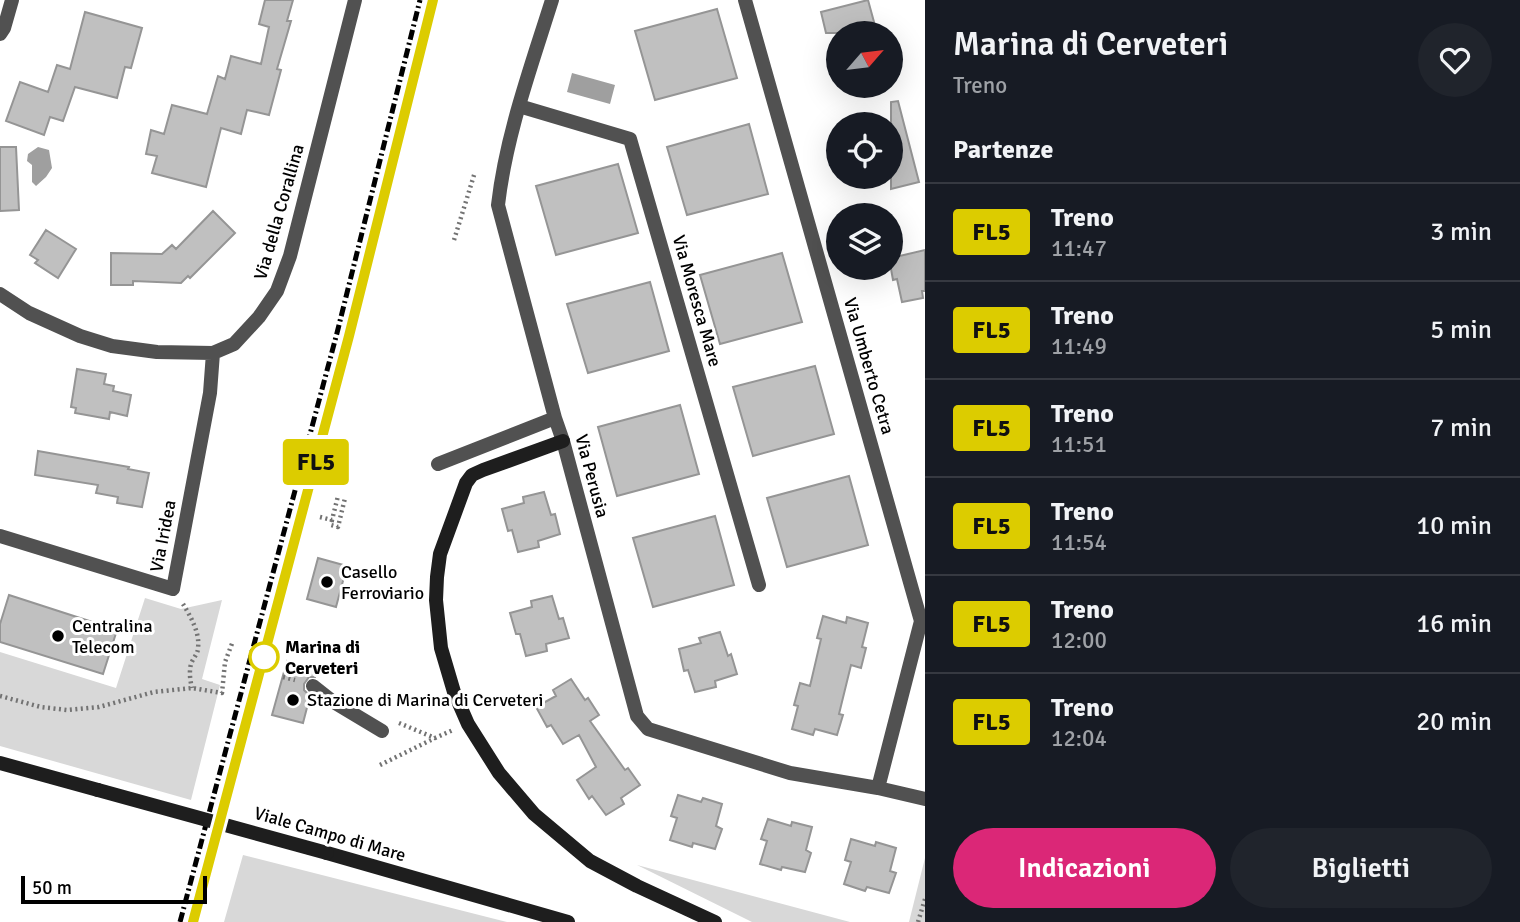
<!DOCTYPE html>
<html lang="it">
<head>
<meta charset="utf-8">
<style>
	body { margin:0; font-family:Signika,sans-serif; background:#20242c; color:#f1f3f6; height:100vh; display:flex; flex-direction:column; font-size:26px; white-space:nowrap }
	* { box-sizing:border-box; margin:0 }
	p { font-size:23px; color:#9ea1a6 }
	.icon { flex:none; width:38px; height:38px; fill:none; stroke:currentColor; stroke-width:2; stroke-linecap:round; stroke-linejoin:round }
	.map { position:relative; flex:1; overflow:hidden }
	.details { display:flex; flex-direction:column; background:#171b24; width:595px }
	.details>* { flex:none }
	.badge { padding:0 14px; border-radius:5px; font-size:24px; line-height:46px }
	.needle { width:46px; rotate:62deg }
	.controls { position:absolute; left:826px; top:21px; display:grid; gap:14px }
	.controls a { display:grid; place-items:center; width:77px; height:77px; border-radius:50%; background:#171b24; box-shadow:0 7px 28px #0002; font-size:35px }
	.scale { position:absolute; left:21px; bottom:18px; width:186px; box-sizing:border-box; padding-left:7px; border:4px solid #000; border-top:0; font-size:19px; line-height:24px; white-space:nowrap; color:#000; -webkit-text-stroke:5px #fff; paint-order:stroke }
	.map>.badge { position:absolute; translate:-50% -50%; box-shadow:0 0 0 4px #fff }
	h2 { padding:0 28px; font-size:26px; line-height:63px }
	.round { display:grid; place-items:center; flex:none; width:74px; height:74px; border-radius:37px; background:#20242c }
	.headline { display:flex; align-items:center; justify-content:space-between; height:119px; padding:0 28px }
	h1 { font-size:33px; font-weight:600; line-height:52px }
	.cta { display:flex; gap:14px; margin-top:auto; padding:14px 28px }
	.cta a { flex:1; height:80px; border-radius:42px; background:#db2777; color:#fff; font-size:28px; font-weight:600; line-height:80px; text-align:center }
	.cta a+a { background:#20242c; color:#f1f3f6 }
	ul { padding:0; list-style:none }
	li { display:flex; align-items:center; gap:21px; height:98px; padding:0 28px; border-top:2px solid #363941 }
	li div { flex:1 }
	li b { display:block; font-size:26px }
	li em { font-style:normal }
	li .badge { min-width:77px; font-weight:700; text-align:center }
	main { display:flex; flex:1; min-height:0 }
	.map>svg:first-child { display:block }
</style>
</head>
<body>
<main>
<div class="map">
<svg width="925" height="922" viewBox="0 0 925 922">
	<rect width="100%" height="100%" fill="#fff"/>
	<!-- green -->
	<path fill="#d8d8d8" d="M145,598L181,609L222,600L202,679L220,685L191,800L0,746V652L116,688Z
		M243,855L491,918L507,922H224Z
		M925,858V922H909Z
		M637,865L850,922H752Z"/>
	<!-- water -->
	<path fill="#9f9f9f" d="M572,73L615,85L610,104L567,92Z
		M38,147L49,150L52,168L46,177L36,186L32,182V165L27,161L28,154Z"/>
	<!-- building -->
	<path fill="#c0c0c0" stroke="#959595" stroke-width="2" d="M265,0H293L287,21H291L277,69L281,70L269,115L247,110L241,134L221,128L206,187L152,173L157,156L146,154L151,130L164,134L172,105L207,114L218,76L225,79L231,56L261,64L269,27L259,24Z
		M868,0L877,33H826L821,12Z
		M717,9L737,78L655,100L635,31Z
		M85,12L142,28L131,68L125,67L117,98L75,87L63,121L50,117L44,135L6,121L20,82L48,92L57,65L70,69Z
		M898,101L919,182L891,189V102Z
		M749,124L768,194L687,215L667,147Z
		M0,147H16L19,210L0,211Z
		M618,164L638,233L556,255L536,186Z
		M213,211L235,233L190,278L188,276L181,283L133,281V285H111V253L162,254L172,245L176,249Z
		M46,230L76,249L58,278L35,263L38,260L30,255Z
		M925,250V291H922L923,298L902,302L897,279L893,280L891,269V258Z
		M782,253L802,322L720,344L700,275Z
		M650,282L669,351L588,373L567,304Z
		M815,366L834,434L753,456L733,387Z
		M77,369L106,374L104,384L114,386L113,391L131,395L127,416L110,412L109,419L75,413L76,408L71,407Z
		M680,405L699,474L617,496L598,427Z
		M38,451L129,467L128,469L149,473L142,507L117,503L118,497L96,493L98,485L35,475Z
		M849,476L868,545L787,567L767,498Z
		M544,492L551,515L555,514L560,534L538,541L539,547L518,552L512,530L508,531L502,509L524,503L523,497Z
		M715,516L734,585L653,607L633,538Z
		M318,558L347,566L336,607L307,599Z
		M9,595L117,630L103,674L0,642V624Z
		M552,596L559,619L563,618L569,638L546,644L547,651L526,656L520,634H516L510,613L532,607L531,601Z
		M823,616L846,623L847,617L868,623L862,647L866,648L861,668L851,665L839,714L843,715L837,735L815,729L813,735L792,729L798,706L794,705L800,683L810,686L821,639L817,638Z
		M720,632L728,656L731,654L737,674L715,681L716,687L695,692L688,670L684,671L679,649L701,643L699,638Z
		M287,661L317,670L315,677H309L304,684V690L310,696L303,723L272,715Z
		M571,679L585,700L588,698L599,715L590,721L625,770L628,768L640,785L621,798L624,804L606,815L592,796L589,799L577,780L596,767L579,735L563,744L551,725L547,727L536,707L556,696L553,690Z
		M678,795L701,802L703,798L722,804L716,826L722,829L715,849L693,843L692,847L670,840L677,818L671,816Z
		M768,819L791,826L792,822L812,827L806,850L811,853L805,872L782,867L781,870L760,864L767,841L761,839Z
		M851,839L875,846L876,842L896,848L890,871L896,873L889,893L867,887L865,891L844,884L851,862L845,860Z"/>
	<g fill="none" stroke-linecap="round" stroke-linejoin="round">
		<!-- path -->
		<path stroke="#737373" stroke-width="4.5" stroke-dasharray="2 3.5" stroke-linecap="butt" d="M454,240L475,172
			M320,517L332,520L338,496
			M332,520L331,525L338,527L345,498
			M183,604C191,617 200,633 198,648C198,654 193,658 191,664C189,672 190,680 192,688
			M283,677L295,680
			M0,696L41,707L67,710L99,707L154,692L192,688L222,693L225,662L233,641
			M399,723L435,738L453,730
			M380,765L435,738
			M918,922L925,899"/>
		<!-- street -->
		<path stroke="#515151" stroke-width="14" d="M552,0C531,67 506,135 498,205L555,418L563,441L637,716L648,729L790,773L878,788
			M745,0L921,621L878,788L925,799
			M0,34L4,28L12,0
			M519,106L630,139L759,585
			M0,294L29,313L80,336L112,346L157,352L213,353L234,344L259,317L277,291L290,256L355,0
			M438,464L555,418
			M0,536L173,589L210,393L213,353
			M313,686L332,701L382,731"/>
		<!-- secondary -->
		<path stroke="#1e1e1e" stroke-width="14" d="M563,441L483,470L472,475L466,483L440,554L437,577L436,600L441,648L454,692L468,724L499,773L534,814L590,861L637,886L715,922
			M0,763L98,790
			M327,853L568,922"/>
		<!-- rail -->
		<path stroke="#000" stroke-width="5" stroke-dasharray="10 3.5 2 3.5" stroke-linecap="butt" d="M180,922L337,333L420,0
			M194,922L350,336L433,0"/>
		<!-- secondary-bridge -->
		<path stroke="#1e1e1e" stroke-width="14" d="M98,790L327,853"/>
	</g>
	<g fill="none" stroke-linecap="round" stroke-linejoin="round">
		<!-- line casing -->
		<g stroke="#fff" stroke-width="16">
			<path id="line" d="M193,922L349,336L433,0"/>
		</g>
		<!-- line -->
		<use href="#line" stroke="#dccc00" stroke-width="10"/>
	</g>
	<!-- markers -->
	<g fill="#000" stroke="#fff" stroke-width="2.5">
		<circle cx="327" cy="582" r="7"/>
		<circle cx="58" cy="636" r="7"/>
		<circle cx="293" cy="700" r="7"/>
	</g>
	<circle fill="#fff" stroke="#dccc00" stroke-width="3.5" cx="264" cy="657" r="14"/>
	<g text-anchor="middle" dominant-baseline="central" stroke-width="6" stroke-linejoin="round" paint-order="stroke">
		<!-- street labels -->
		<g font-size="18" fill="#000" stroke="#fff">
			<text transform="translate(279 212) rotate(-74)">Via della Corallina</text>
			<text transform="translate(697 301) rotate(74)">Via Moresca Mare</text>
			<text transform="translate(869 366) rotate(74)">Via Umberto Cetra</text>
			<text transform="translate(592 476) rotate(75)">Via Perusia</text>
			<text transform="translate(163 536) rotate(-79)">Via Iridea</text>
			<text transform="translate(330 834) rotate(16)">Viale Campo di Mare</text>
		</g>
		<!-- poi labels -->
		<g font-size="18" fill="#000" stroke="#fff" text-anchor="start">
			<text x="341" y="572">Casello<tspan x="341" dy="21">Ferroviario</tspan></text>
			<text x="72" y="626">Centralina<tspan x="72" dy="21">Telecom</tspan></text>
			<text x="307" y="700">Stazione di Marina di Cerveteri</text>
		</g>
		<!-- stop labels -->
		<g font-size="18" font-weight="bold" fill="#000" stroke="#fff" text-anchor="start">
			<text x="285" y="647">Marina di<tspan x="285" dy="21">Cerveteri</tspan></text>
		</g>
	</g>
</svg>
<div class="controls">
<a><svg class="needle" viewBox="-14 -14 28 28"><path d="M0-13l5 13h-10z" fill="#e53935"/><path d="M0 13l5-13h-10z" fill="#9ea1a6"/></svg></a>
<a><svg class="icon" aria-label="locate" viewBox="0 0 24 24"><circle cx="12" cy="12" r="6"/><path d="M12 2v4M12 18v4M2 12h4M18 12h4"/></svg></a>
<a><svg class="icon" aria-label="layers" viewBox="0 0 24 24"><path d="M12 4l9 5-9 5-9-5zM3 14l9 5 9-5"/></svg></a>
</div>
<div class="scale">50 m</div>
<b class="badge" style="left:316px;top:462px;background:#dccc00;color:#111">FL5</b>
</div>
<section class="details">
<div class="headline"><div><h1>Marina di Cerveteri</h1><p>Treno</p></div><a class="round"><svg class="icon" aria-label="heart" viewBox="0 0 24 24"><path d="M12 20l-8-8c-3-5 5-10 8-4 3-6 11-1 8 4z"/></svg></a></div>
<h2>Partenze</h2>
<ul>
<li><span class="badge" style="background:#dccc00;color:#111">FL5</span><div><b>Treno</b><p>11:47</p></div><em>3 min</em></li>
<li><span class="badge" style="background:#dccc00;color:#111">FL5</span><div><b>Treno</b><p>11:49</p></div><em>5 min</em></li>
<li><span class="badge" style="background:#dccc00;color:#111">FL5</span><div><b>Treno</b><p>11:51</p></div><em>7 min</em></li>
<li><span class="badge" style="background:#dccc00;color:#111">FL5</span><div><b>Treno</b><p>11:54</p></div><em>10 min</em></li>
<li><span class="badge" style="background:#dccc00;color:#111">FL5</span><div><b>Treno</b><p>12:00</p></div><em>16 min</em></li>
<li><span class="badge" style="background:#dccc00;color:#111">FL5</span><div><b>Treno</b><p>12:04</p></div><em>20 min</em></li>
</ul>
<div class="cta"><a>Indicazioni</a><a>Biglietti</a></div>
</section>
</main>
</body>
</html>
